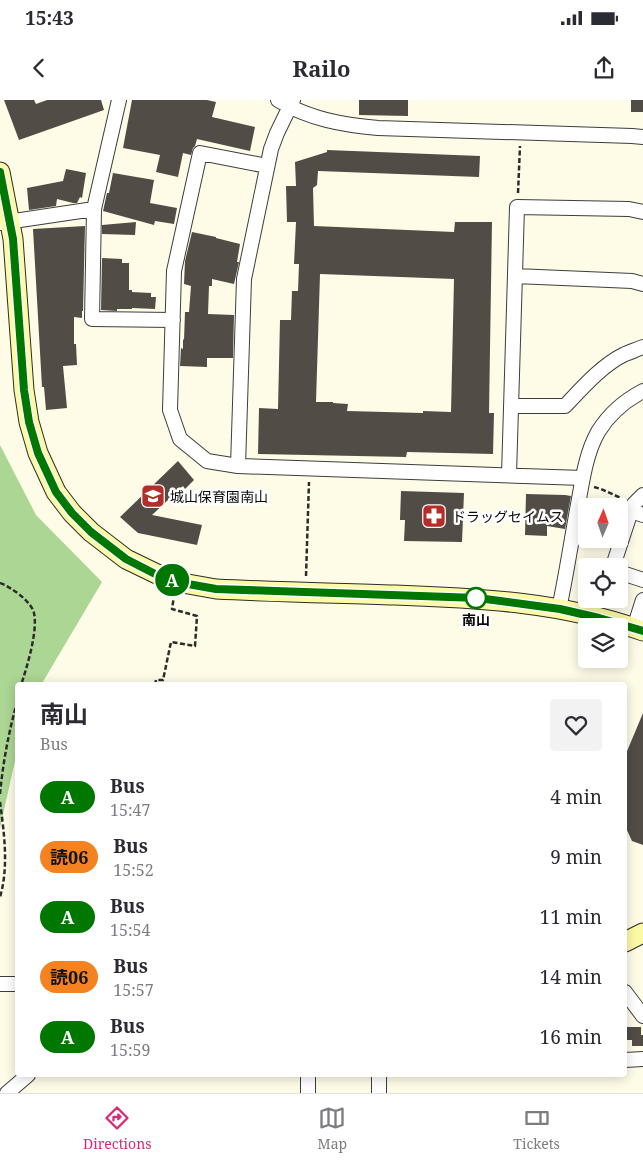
<!DOCTYPE html>
<html lang="en">
<head>
<meta charset="utf-8">
<style>
	body { margin:0; font-family:"Noto Serif","Noto Sans JP",serif; background:#f2f2f3; color:#2b2b33; height:100vh; display:flex; flex-direction:column; font-size:19px; white-space:nowrap }
	* { box-sizing:border-box; margin:0 }
	p { font-size:16px; color:#7c7c81 }
	.icon { flex:none; width:28px; height:28px; fill:none; stroke:currentColor; stroke-width:2; stroke-linecap:round; stroke-linejoin:round }
	.map { position:relative; flex:1; overflow:hidden }
	.sheet { position:absolute; left:15px; top:582px; width:612px; height:395px; display:flex; flex-direction:column; background:#fff; border-radius:5px; box-shadow:0 2px 12px #0003 }
	.sheet>* { flex:none }
	.badge { padding:0 10px; border-radius:16px; font-size:18px; line-height:32px }
	.needle { width:32px; rotate:2deg }
	.fabs { position:absolute; left:578px; top:398px; display:grid; gap:10px }
	.fabs a { display:grid; place-items:center; width:50px; height:50px; border-radius:5px; background:#fff; box-shadow:0 2px 12px #0003; font-size:25px }
	.map>.badge { position:absolute; translate:-50% -50%; box-shadow:0 0 0 2px #fff }
	.round { display:grid; place-items:center; flex:none; width:52px; height:52px; border-radius:5px; background:#f2f2f3 }
	.headline { display:flex; align-items:center; justify-content:space-between; height:85px; padding:0 25px }
	h1 { font-size:24px; font-weight:700; line-height:38px }
	ul { padding:0; list-style:none }
	li { display:flex; align-items:center; gap:15px; height:60px; padding:0 25px }
	li div { flex:1 }
	li b { display:block; font-size:19px }
	li em { font-style:normal }
	li .badge { min-width:55px; font-weight:700; text-align:center }
	.status { display:flex; justify-content:space-between; align-items:center; height:35px; padding:0 25px; background:#fff; direction:ltr }
	.status svg { height:14px; fill:currentColor }
	header { display:flex; justify-content:space-between; align-items:center; height:65px; padding:0 25px; background:#fff; font-size:22px; font-weight:700 }
	.menu { display:flex; justify-content:space-around; align-items:center; height:70px; border-top:1px solid #e1e1e2; background:#fff; font-size:14px; color:#7c7c81 }
	.menu a { display:grid; justify-items:center; gap:2px }
	.menu .selected { color:#db2777 }
	.map>svg:first-child { display:block }
</style>
</head>
<body>
<div class="status"><b>15:43</b><svg viewBox="0 0 49 12"><path d="M0 12V9h3v3zM5 12V6h3v6zM10 12V3h3v9zM15 12V0h3v12zM26 1h20v11H26zM47 4h2v5h-2z"/></svg></div>
<header><svg class="icon" aria-label="back" viewBox="0 0 24 24"><path d="M15 5l-7 7 7 7"/></svg>Railo<svg class="icon" aria-label="share" viewBox="0 0 24 24"><path d="M12 15V3M7 8l5-5 5 5M5 13v7h14v-7"/></svg></header>
<div class="map">
<svg width="643" height="993" viewBox="0 0 643 993">
	<rect width="100%" height="100%" fill="#fefce7"/>
	<!-- forest -->
	<path fill="#acd694" d="M0,345L36,415L102,482L41,585H18L17,652L0,728Z"/>
	<!-- building -->
	<path fill="#524c47" fill-rule="evenodd" d="M4,0H34L36,4L47,0H101L104,10L19,40Z
		M132,0H207L216,2L212,17L255,27L250,51L197,39L195,46L193,48L191,55L183,53L178,77L156,72L160,55L123,48Z
		M359,0H408V16L359,15Z
		M631,0H643V12H631Z
		M327,50L480,56L479,77L318,71L317,85L313,88L314,126L454,132L455,122H492L489,313H494L493,354L407,352L406,357L258,354L259,308L278,309L280,220H291L292,191H298L299,164H294L296,122H287L286,86H296L295,62L327,52ZM320,174L454,179L451,312L423,311V313L347,311L348,304L333,303V302H316Z
		M66,69L86,73L82,98L80,97L77,103H73L57,99L56,106L29,110L27,88L63,81Z
		M113,73L154,80L150,103L177,108L174,124L155,121L154,125L103,111L107,93H109Z
		M136,122L135,135L102,134V125Z
		M85,126L83,211H82V218L74,217V244H76L77,265L63,266L67,308L46,310L44,287H42L33,129Z
		M192,132L216,137V138L240,144L237,162H239L234,184L212,179V186H209L208,214L234,215L233,258H207V267L180,266L181,248L183,249V239L184,240L185,212H189L191,186L184,184L185,161Z
		M102,158L122,159V163H129V190H132V192L151,193V197H156L155,209L132,208V209H117V211L101,210Z
		M178,361L194,380L185,389L183,386L152,415L202,425L197,445L138,433L120,417Z
		M401,391L464,393L462,442L404,441L405,420H400Z
		M526,394L565,395L571,396L565,429L547,426V436L525,435Z
		M643,613V745L632,741L625,726V656Z
		M625,927H641V935H643V946H632V940H625Z"/>
	<g fill="none" stroke-linecap="round" stroke-linejoin="round">
		<!-- street casing -->
		<g stroke="#3d3d3d" stroke-width="16">
			<path id="street" d="M278,0C309,19 343,25 378,28L632,36L643,37
				M267,66L200,53L174,171L170,310L180,339L207,361L238,366L583,378
				M94,109L92,219L173,220
				M0,123L94,109L119,0
				M515,176L609,180L632,181L643,184
				M511,306H565C582,288 602,265 625,254C631,252 637,249 643,247
				M238,366L244,179L271,49L277,33L293,0
				M509,375L517,107L629,109L643,112
				M631,411L643,415
				M613,466L631,411L634,404L643,395
				M619,472L643,480
				M559,509C566,476 571,443 577,410C582,384 585,355 598,332C609,314 624,301 643,291
				M634,528L643,500
				M0,884H18
				M625,892L643,916
				M625,960L643,959
				M379,975V993
				M7,993L28,975
				M308,993V975"/>
		</g>
		<!-- secondary casing -->
		<g stroke="#2c2c2c" stroke-width="21">
			<path id="secondary" d="M0,72L13,139L24,290L29,322L38,353L56,392L72,413L91,432L126,459L159,475L188,484L216,489C276,492 336,493 395,495C479,498 563,502 643,531
				M625,842L643,833"/>
		</g>
		<!-- path -->
		<path stroke="#2c2c2c" stroke-width="2.5" stroke-dasharray="5 2.5" stroke-linecap="butt" d="M518,93L520,46
			M594,387L601,389L621,398
			M306,476L309,382
			M0,483C11,487 31,501 34,513C38,531 27,567 21,585
			M155,585L156,580H163L171,542L195,546L197,516L172,509L174,496
			M0,694C3,662 9,630 18,599
			M0,702C4,732 9,767 0,797"/>
		<!-- street -->
		<use href="#street" stroke="#fff" stroke-width="14"/>
		<!-- secondary -->
		<use href="#secondary" stroke="#fcfaa5" stroke-width="19"/>
	</g>
	<g fill="none" stroke-linecap="round" stroke-linejoin="round">
		<!-- line casing -->
		<g stroke="#fff" stroke-width="11">
			<path id="line" d="M0,72L13,139L24,290L29,322L38,353L56,392L72,413L91,432L126,459L159,476L188,484L216,489L478,498L560,509L599,518L643,531"/>
		</g>
		<!-- line -->
		<use href="#line" stroke="#070" stroke-width="8"/>
	</g>
	<!-- icons -->
	<defs>
		<g id="school-square" transform="scale(1.25)"><rect x="-9" y="-9" width="18" height="18" rx="4" fill="#b32e29" stroke="#fff"/><path d="M0-5L7-2L0 1L-7-2ZM-4 1L0 2.5L4 1V4Q0 6-4 4Z" fill="#fff"/></g>
		<g id="pharmacy-square" transform="scale(1.25)"><rect x="-9" y="-9" width="18" height="18" rx="4" fill="#b32e29" stroke="#fff"/><path d="M-2-6h4v4h4v4h-4v4h-4v-4h-4v-4h4Z" fill="#fff"/></g>
	</defs>
	<g fill-rule="evenodd">
		<use href="#school-square" x="153" y="396"/>
		<use href="#pharmacy-square" x="434" y="416"/>
	</g>
	<!-- markers -->
	<circle fill="#fff" stroke="#070" stroke-width="2.5" cx="476" cy="498" r="10"/>
	<g text-anchor="middle" dominant-baseline="central" stroke-width="5" stroke-linejoin="round" paint-order="stroke">
		<!-- poi labels -->
		<g font-size="14" fill="#0a0a0a" stroke="#fff" text-anchor="start">
			<text x="170" y="396">城山保育園南山</text>
			<text x="452" y="416">ドラッグセイムス</text>
		</g>
		<!-- stop labels -->
		<g font-size="14" font-weight="bold" fill="#0a0a0a" stroke="#fff">
			<text x="476" y="519">南山</text>
		</g>
	</g>
</svg>
<div class="fabs">
<a><svg class="needle" viewBox="-14 -14 28 28"><path d="M0-13l5 13h-10z" fill="#e53935"/><path d="M0 13l5-13h-10z" fill="#7c7c81"/></svg></a>
<a><svg class="icon" aria-label="locate" viewBox="0 0 24 24"><circle cx="12" cy="12" r="6"/><path d="M12 2v4M12 18v4M2 12h4M18 12h4"/></svg></a>
<a><svg class="icon" aria-label="layers" viewBox="0 0 24 24"><path d="M12 4l9 5-9 5-9-5zM3 14l9 5 9-5"/></svg></a>
</div>
<b class="badge" style="left:172px;top:480px;background:#070;color:#fff">A</b>
<section class="sheet">
<div class="headline"><div><h1>南山</h1><p>Bus</p></div><a class="round"><svg class="icon" aria-label="heart" viewBox="0 0 24 24"><path d="M12 20l-8-8c-3-5 5-10 8-4 3-6 11-1 8 4z"/></svg></a></div>
<ul>
<li><span class="badge" style="background:#070;color:#fff">A</span><div><b>Bus</b><p>15:47</p></div><em>4 min</em></li>
<li><span class="badge" style="background:#f58220;color:#111">読06</span><div><b>Bus</b><p>15:52</p></div><em>9 min</em></li>
<li><span class="badge" style="background:#070;color:#fff">A</span><div><b>Bus</b><p>15:54</p></div><em>11 min</em></li>
<li><span class="badge" style="background:#f58220;color:#111">読06</span><div><b>Bus</b><p>15:57</p></div><em>14 min</em></li>
<li><span class="badge" style="background:#070;color:#fff">A</span><div><b>Bus</b><p>15:59</p></div><em>16 min</em></li>
</ul>
</section>
</div>
<nav class="menu">
<a class="selected"><svg class="icon" aria-label="directions" viewBox="0 0 24 24"><path d="M12 3l9 9-9 9-9-9zM9 14v-3h6M13 9l2 2-2 2"/></svg>Directions</a>
<a><svg class="icon" aria-label="map" viewBox="0 0 24 24"><path d="M3 6l6-2 6 2 6-2v14l-6 2-6-2-6 2zM9 4v14M15 6v14"/></svg>Map</a>
<a><svg class="icon" aria-label="tickets" viewBox="0 0 24 24"><path d="M3 7h18v10H3zM15 7v10"/></svg>Tickets</a>
</nav>
</body>
</html>
